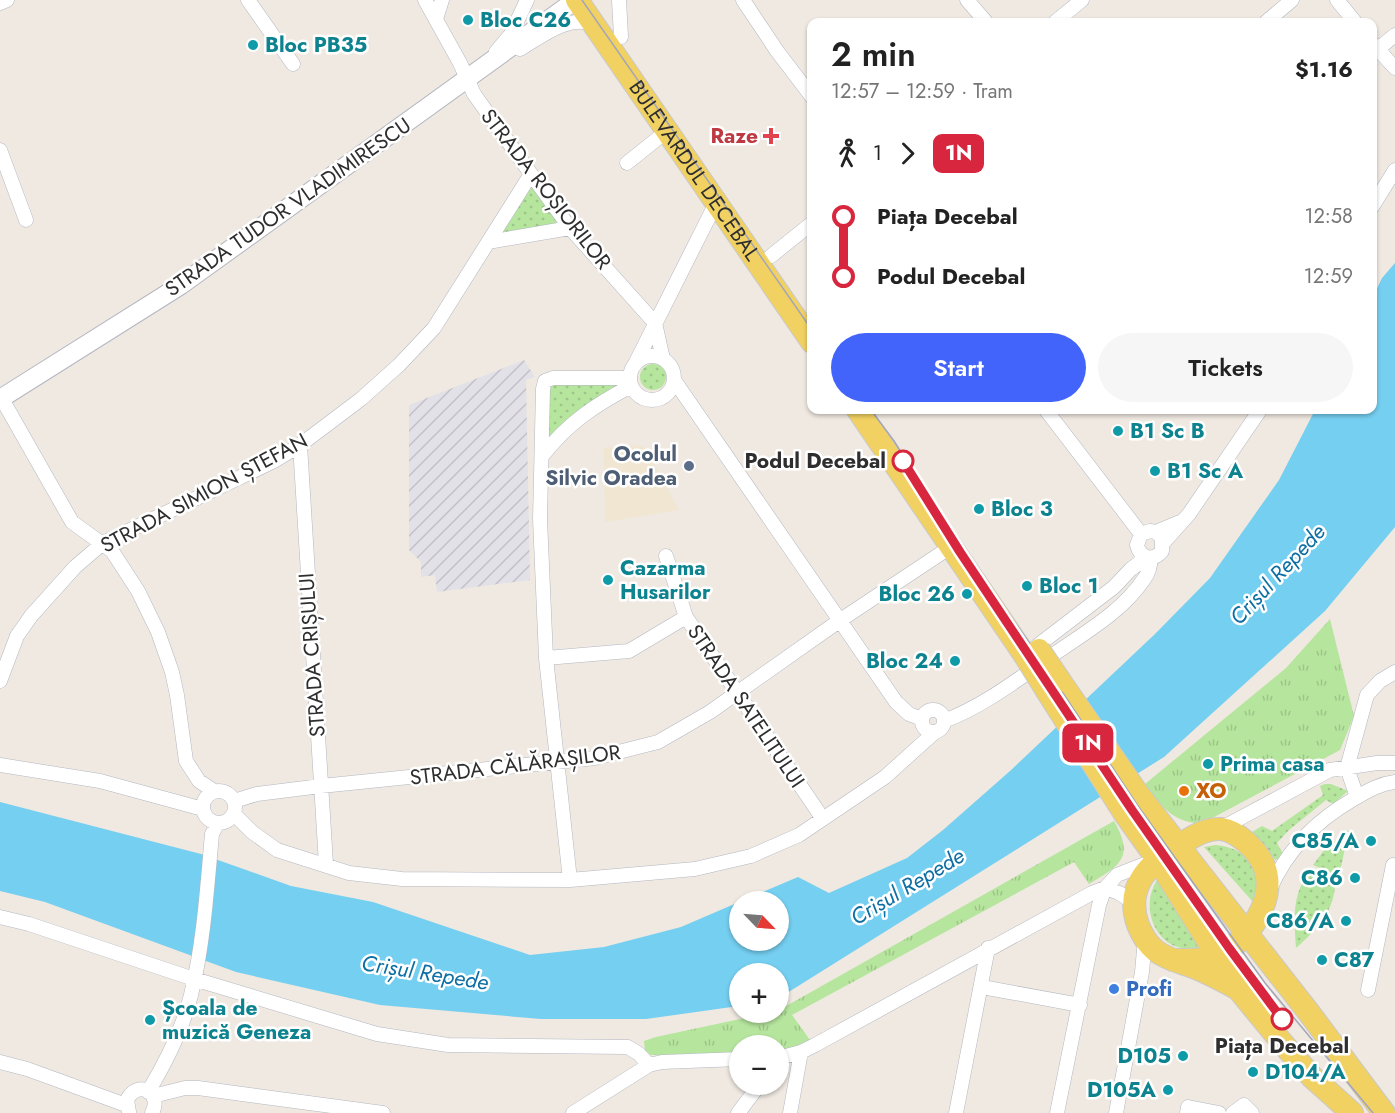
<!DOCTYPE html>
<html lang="en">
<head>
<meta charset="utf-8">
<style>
	body { margin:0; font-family:Jost,sans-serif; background:#f6f6f6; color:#222; height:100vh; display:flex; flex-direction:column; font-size:22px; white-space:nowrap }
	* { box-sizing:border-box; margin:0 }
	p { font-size:20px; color:#767676 }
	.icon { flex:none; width:33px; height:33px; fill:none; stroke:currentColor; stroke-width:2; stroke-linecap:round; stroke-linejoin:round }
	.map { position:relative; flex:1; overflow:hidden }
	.side { position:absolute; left:807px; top:18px; width:570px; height:396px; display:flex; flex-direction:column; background:#fff; border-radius:12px; box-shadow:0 2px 4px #0004 }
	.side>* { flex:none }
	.badge { padding:0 12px; border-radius:9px; font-size:21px; line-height:39px }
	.needle { width:39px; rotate:115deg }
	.controls { position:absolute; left:729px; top:891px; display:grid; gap:12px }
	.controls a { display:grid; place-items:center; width:60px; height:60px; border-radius:50%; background:#fff; box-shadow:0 2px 4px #0004; font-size:30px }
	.map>.badge { position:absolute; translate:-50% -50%; box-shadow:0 0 0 3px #fff }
	.legs { display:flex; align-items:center; gap:9px; height:66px; padding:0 24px; font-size:20px }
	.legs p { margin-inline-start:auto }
	.summary { display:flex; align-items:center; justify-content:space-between; height:102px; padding:0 24px }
	h1 { font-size:33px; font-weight:600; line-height:45px }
	.cta { display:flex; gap:12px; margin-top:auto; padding:12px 24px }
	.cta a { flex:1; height:69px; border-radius:36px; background:#4264fb; color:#fff; font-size:24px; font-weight:600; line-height:69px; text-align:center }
	.cta a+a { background:#f6f6f6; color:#222 }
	ul { padding:0 24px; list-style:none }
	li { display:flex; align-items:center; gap:21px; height:60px; font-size:22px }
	li i { display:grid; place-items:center; width:9px; height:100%; margin:0 8px; background:currentColor }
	li i::after { content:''; width:15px; height:15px; margin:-8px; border:4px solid; border-radius:50%; background:#fff }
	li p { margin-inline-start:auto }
	li:first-child i { background:linear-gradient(#0000 50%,currentColor 0) }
	li:last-child i { background:linear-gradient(currentColor 50%,#0000 0) }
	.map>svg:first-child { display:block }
</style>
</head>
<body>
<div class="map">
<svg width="1395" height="1113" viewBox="0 0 1395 1113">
	<defs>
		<pattern id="industrial-furrows" width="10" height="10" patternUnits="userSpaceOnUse" patternTransform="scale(1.5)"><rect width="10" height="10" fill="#e3e1e8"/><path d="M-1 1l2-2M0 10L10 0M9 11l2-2" fill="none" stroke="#c3c1c7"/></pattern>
		<pattern id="grass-dots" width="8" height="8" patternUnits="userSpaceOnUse" patternTransform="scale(1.5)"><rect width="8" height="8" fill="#b6e59e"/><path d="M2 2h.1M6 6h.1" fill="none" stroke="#9dc588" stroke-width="1.8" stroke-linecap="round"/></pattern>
		<pattern id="park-tufts" width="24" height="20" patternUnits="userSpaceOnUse" patternTransform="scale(1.5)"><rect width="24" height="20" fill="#b6e59e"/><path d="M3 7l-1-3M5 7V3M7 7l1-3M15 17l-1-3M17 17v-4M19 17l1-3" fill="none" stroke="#9dc588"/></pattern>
	</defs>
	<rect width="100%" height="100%" fill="#efe9e1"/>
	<!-- industrial -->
	<path fill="url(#industrial-furrows)" d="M524,360L535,377L526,380L530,580L437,592L435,575L421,577V562L409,550V405Z"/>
	<!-- education -->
	<path fill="#f0e6d1" d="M637,445L645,448L679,510L605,522L604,448Z"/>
	<!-- grass -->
	<path fill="url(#grass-dots)" d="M531,174L570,228L488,242Z
		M640 377a13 13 0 1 1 26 0a13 13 0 1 1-26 0Z
		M630,378L543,455L545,381Z
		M1325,784H1331L1348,791L1333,804L1326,800L1289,830L1277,843L1284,856L1275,860L1252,832L1262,826L1272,831L1323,795L1320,786Z
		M1349,830L1339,876L1313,865L1325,849Z
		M1215,845C1241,847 1250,859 1260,881L1253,902L1204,847Z
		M1307,874L1335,886C1333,913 1316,930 1296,948C1294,920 1292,898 1307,874Z
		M1159,877L1200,948C1158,957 1136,908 1159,877Z"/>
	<!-- park -->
	<path fill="url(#park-tufts)" d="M1330,619L1354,716L1340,750L1201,824C1171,821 1162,807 1145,784L1286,668Z
		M1114,821C1135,858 1120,865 1089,884L1074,862L792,1015L810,1040L779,1053L778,1046H740L739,1055H651L645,1050L644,1041L656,1037L768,1013L778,1012L779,1009L788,1005Z"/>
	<!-- water -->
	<path fill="#75cff0" d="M1395,263V527L1325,611L1164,757L779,998L778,974H740L739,1006L646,1019H541L380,1005L236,972L45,902L0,891V802L201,854L291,886L373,902L530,955L604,947L681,927L739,902L740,940H778V902L741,901L798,877L829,893L907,858L943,830L1010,771L1155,634L1210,578L1279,480L1315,410H1372L1373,297L1382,278Z"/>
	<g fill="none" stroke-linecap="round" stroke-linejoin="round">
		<!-- minor casing -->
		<g stroke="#b4b7c1" stroke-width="15">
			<path id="minor" d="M248,0L293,64
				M425,0L460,63L474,94L531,174L570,228L655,323
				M619,0L621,37
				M743,0L777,51L812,97
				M967,0L986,22
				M1337,0L1355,22
				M0,3L7,0
				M436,19L442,0
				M1055,22L1082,0
				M1266,22L1292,0
				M1372,43L1395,68
				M520,49C541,37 569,13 595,25
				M1378,49L1395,35
				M496,52L511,34L527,0
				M0,150L26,220
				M627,163L667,131
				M1372,207L1395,170
				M488,242L570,228
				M771,256L812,223
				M655,323L663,359
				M630 378a22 22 0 1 1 44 0a22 22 0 1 1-44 0Z
				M634,366L716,203
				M674,380L896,702L909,714L922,719
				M2,399L72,522L112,551L138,591L158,632L172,672L177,695L186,761L199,781L214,791
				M1046,410L1141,534
				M300,445L326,864
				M543,455C568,423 595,405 631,386
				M1156,532L1162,538V551C1153,562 1140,558 1137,545L1141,534L1150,531L1156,532L1180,522
				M1164,542L1189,514L1260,410
				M666,556L686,617L823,819
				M1037,646L1114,587L1131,569L1146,558
				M546,658L540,519L543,389L545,381L553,378H630
				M0,681L17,636L31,616L75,567L103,543L274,461L300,445L361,399L399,365L434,328L531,174
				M922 721a11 11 0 1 1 22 0a11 11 0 1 1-22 0Z
				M944,721C984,706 1018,679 1053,655C1084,633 1122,612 1144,579C1149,573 1150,566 1151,558
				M0,765L100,781L203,809
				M203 807a16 16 0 1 1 32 0a16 16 0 1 1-32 0Z
				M1357,797L1347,768L1367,695L1380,681L1395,672
				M234,801L257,794L321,786L595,758L658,742L710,712L839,621L952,546
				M234,814L252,832L277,850L349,873L402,879L570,880L695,869L751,856L799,835L885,777L935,732
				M1220,829L1330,770L1377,763H1395
				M570,880L546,658L629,651L686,617
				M1105,888L1119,893L1133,902
				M1270,889C1287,850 1316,821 1352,800C1366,792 1378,784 1395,782
				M0,917L29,924L194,979L377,1034L448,1045L628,1047L639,1054L649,1065
				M982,987L1080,1005
				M1368,990L1393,865L1395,866
				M778,1058L801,1052L815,1045L1092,893L1105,888L1117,875L1150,862
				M0,1062L27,1069L126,1105
				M148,1092C166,1062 183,1028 191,995C204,942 207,888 212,834L218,823
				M153,1096L185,1088H198L383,1113
				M129,1112L127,1100C137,1079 163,1092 152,1113
				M573,1113L649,1065L662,1062L740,1059
				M738,1113L760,1084
				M790,1113L801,1052
				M956,1113L988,948
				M1057,1113L1099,905L1105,888
				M1116,1113L1142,972L1145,939
				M1187,1113L1188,1107L1219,1113
				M1233,1113L1244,1105L1252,1113"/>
		</g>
		<!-- tertiary casing -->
		<g stroke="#b4b7c1" stroke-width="20">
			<path id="tertiary" d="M0,399L181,285L569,5"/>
		</g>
		<!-- primary casing -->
		<g stroke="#c9c9c9" stroke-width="24">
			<g id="primary">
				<path id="s1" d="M577,0L812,342"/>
				<path d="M858,410L1024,654"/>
				<path d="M1060,681L1138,794L1310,1014L1384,1113"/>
				<path d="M1047,691L1125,814L1157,859L1238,989L1284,1045L1312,1077L1352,1113"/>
				<path d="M1173,960C1187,960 1204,961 1218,955C1247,943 1278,899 1264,866C1258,851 1238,831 1221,829C1208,828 1193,836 1183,843C1151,861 1124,885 1138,925C1142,935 1147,944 1156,951C1168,960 1184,963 1198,969C1212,975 1225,982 1238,989"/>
			</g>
		</g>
		<!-- minor -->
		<use href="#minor" stroke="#fff" stroke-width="14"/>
		<!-- tertiary -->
		<use href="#tertiary" stroke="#fff" stroke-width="18"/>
		<!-- primary -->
		<use href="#primary" stroke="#f2d163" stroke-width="22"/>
		<!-- tram -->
		<path stroke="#a3a6b8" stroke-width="1.5" d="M582,0L812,330
			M871,410L894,441L967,556L1033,648L1138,806L1265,983L1373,1113"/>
		<!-- primary-bridge casing -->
		<g stroke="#c9c9c9" stroke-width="24" stroke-linecap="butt">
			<path id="primary-bridge" d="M1039,650L1060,681
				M1024,654L1047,691"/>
		</g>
		<!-- primary-bridge -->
		<use href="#primary-bridge" stroke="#f2d163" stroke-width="22"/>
	</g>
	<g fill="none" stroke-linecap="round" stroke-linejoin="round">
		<!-- line-1 casing -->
		<g stroke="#fff" stroke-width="14">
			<path id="line-1" d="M903,461L960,552L1132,810L1229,948L1282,1019"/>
		</g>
		<!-- line-1 -->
		<use href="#line-1" stroke="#d7263d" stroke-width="9"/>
	</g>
	<!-- markers -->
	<g fill="#0f9aa8" stroke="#fff" stroke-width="2">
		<circle cx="468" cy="20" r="6"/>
		<circle cx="253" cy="45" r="6"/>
		<circle cx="1118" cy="431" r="6"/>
		<circle cx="1155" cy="471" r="6"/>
		<circle cx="979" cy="509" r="6"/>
		<circle cx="608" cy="580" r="6"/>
		<circle cx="1027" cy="586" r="6"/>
		<circle cx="967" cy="594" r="6"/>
		<circle cx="955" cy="661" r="6"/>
		<circle cx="1208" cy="764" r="6"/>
		<circle cx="1371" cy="841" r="6"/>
		<circle cx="1355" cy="878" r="6"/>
		<circle cx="1346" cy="921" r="6"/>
		<circle cx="1322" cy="960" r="6"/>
		<circle cx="150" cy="1020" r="6"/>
		<circle cx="1183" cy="1056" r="6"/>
		<circle cx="1253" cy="1072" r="6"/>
		<circle cx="1168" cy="1090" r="6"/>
	</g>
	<path fill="#e0444e" stroke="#fff" stroke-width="2" d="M768 127h6v6h6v6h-6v6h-6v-6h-6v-6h6z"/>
	<g fill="#fff" stroke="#d7263d" stroke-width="3">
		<circle cx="903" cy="461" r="10"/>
		<circle cx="1282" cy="1019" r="10"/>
	</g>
	<circle fill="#5c6f8a" stroke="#fff" stroke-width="2" cx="689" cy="466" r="6"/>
	<circle fill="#e8710a" stroke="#fff" stroke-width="2" cx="1184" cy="791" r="6"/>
	<circle fill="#3f7fe0" stroke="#fff" stroke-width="2" cx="1114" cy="989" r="6"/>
	<g text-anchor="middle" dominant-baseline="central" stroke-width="5" stroke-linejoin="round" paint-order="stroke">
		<!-- culture labels -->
		<g font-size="21" font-weight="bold" fill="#0d838f" stroke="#fff" text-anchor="start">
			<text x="480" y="20">Bloc C26</text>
			<text x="265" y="45">Bloc PB35</text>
			<text x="1130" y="431">B1 Sc B</text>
			<text x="1167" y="471">B1 Sc A</text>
			<text x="991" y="509">Bloc 3</text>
			<text x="620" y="568">Cazarma<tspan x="620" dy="24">Husarilor</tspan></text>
			<text x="1039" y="586">Bloc 1</text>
			<text x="955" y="594" text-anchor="end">Bloc 26</text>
			<text x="943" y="661" text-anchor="end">Bloc 24</text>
			<text x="1220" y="764">Prima casa</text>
			<text x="1359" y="841" text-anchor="end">C85/A</text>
			<text x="1343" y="878" text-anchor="end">C86</text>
			<text x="1334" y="921" text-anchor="end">C86/A</text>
			<text x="1334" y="960">C87</text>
			<text x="162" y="1008">Școala de<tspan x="162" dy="24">muzică Geneza</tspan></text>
			<text x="1171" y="1056" text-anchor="end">D105</text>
			<text x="1265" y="1072">D104/A</text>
			<text x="1156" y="1090" text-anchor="end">D105A</text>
		</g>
		<!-- health labels -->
		<g font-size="21" font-weight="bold" fill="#be3a42" stroke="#fff" text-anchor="end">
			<text x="758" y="136">Raze</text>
		</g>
		<!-- street labels -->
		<g font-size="21" fill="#2e2e2e" stroke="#fff">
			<text stroke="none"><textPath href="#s1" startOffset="207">BULEVARDUL DECEBAL</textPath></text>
			<text transform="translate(546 189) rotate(52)">STRADA ROȘIORILOR</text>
			<text transform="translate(288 207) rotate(-35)">STRADA TUDOR VLADIMIRESCU</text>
			<text transform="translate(204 493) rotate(-28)">STRADA SIMION ȘTEFAN</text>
			<text transform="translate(312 655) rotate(-94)">STRADA CRIȘULUI</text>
			<text transform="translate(746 706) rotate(56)">STRADA SATELITULUI</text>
			<text transform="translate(515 765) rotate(-7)">STRADA CĂLĂRAȘILOR</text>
		</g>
		<!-- service labels -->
		<g font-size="21" font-weight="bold" fill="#4e5e75" stroke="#fff" text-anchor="end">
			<text x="677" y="454">Ocolul<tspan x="677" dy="24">Silvic Oradea</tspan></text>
		</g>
		<!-- stop labels -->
		<g font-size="21" font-weight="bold" fill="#2e2e2e" stroke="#fff" text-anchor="end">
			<text x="886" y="461">Podul Decebal</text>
			<text x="1282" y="1046" text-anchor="middle">Piața Decebal</text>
		</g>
		<!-- food labels -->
		<g font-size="21" font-weight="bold" fill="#c56008" stroke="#fff" text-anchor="start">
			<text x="1196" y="791">XO</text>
		</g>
		<!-- shop labels -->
		<g font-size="21" font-weight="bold" fill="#366cbe" stroke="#fff" text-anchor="start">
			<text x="1126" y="989">Profi</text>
		</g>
		<!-- water labels -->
		<g font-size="22" font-style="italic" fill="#0d6fa3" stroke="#fff">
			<text transform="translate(1277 574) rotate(-47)">Crișul Repede</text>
			<text transform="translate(907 886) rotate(-31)">Crișul Repede</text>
			<text transform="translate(425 972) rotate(9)">Crișul Repede</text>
		</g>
	</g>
</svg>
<div class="controls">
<a><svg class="needle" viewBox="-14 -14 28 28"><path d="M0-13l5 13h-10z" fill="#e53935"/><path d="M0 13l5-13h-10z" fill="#767676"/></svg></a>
<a>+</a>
<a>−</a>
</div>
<b class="badge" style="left:1088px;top:743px;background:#d7263d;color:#fff">1N</b>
<section class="side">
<div class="summary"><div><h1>2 min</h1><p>12:57 – 12:59 · Tram</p></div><b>$1.16</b></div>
<div class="legs"><svg class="icon" aria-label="walk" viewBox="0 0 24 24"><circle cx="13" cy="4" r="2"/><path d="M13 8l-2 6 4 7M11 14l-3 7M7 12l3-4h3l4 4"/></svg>1<svg class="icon" aria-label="forward" viewBox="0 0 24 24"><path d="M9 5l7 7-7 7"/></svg><b class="badge" style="background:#d7263d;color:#fff">1N</b></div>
<ul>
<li><i style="color:#d7263d"></i><b>Piața Decebal</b><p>12:58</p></li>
<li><i style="color:#d7263d"></i><b>Podul Decebal</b><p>12:59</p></li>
</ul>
<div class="cta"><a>Start</a><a>Tickets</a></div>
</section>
</div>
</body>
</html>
